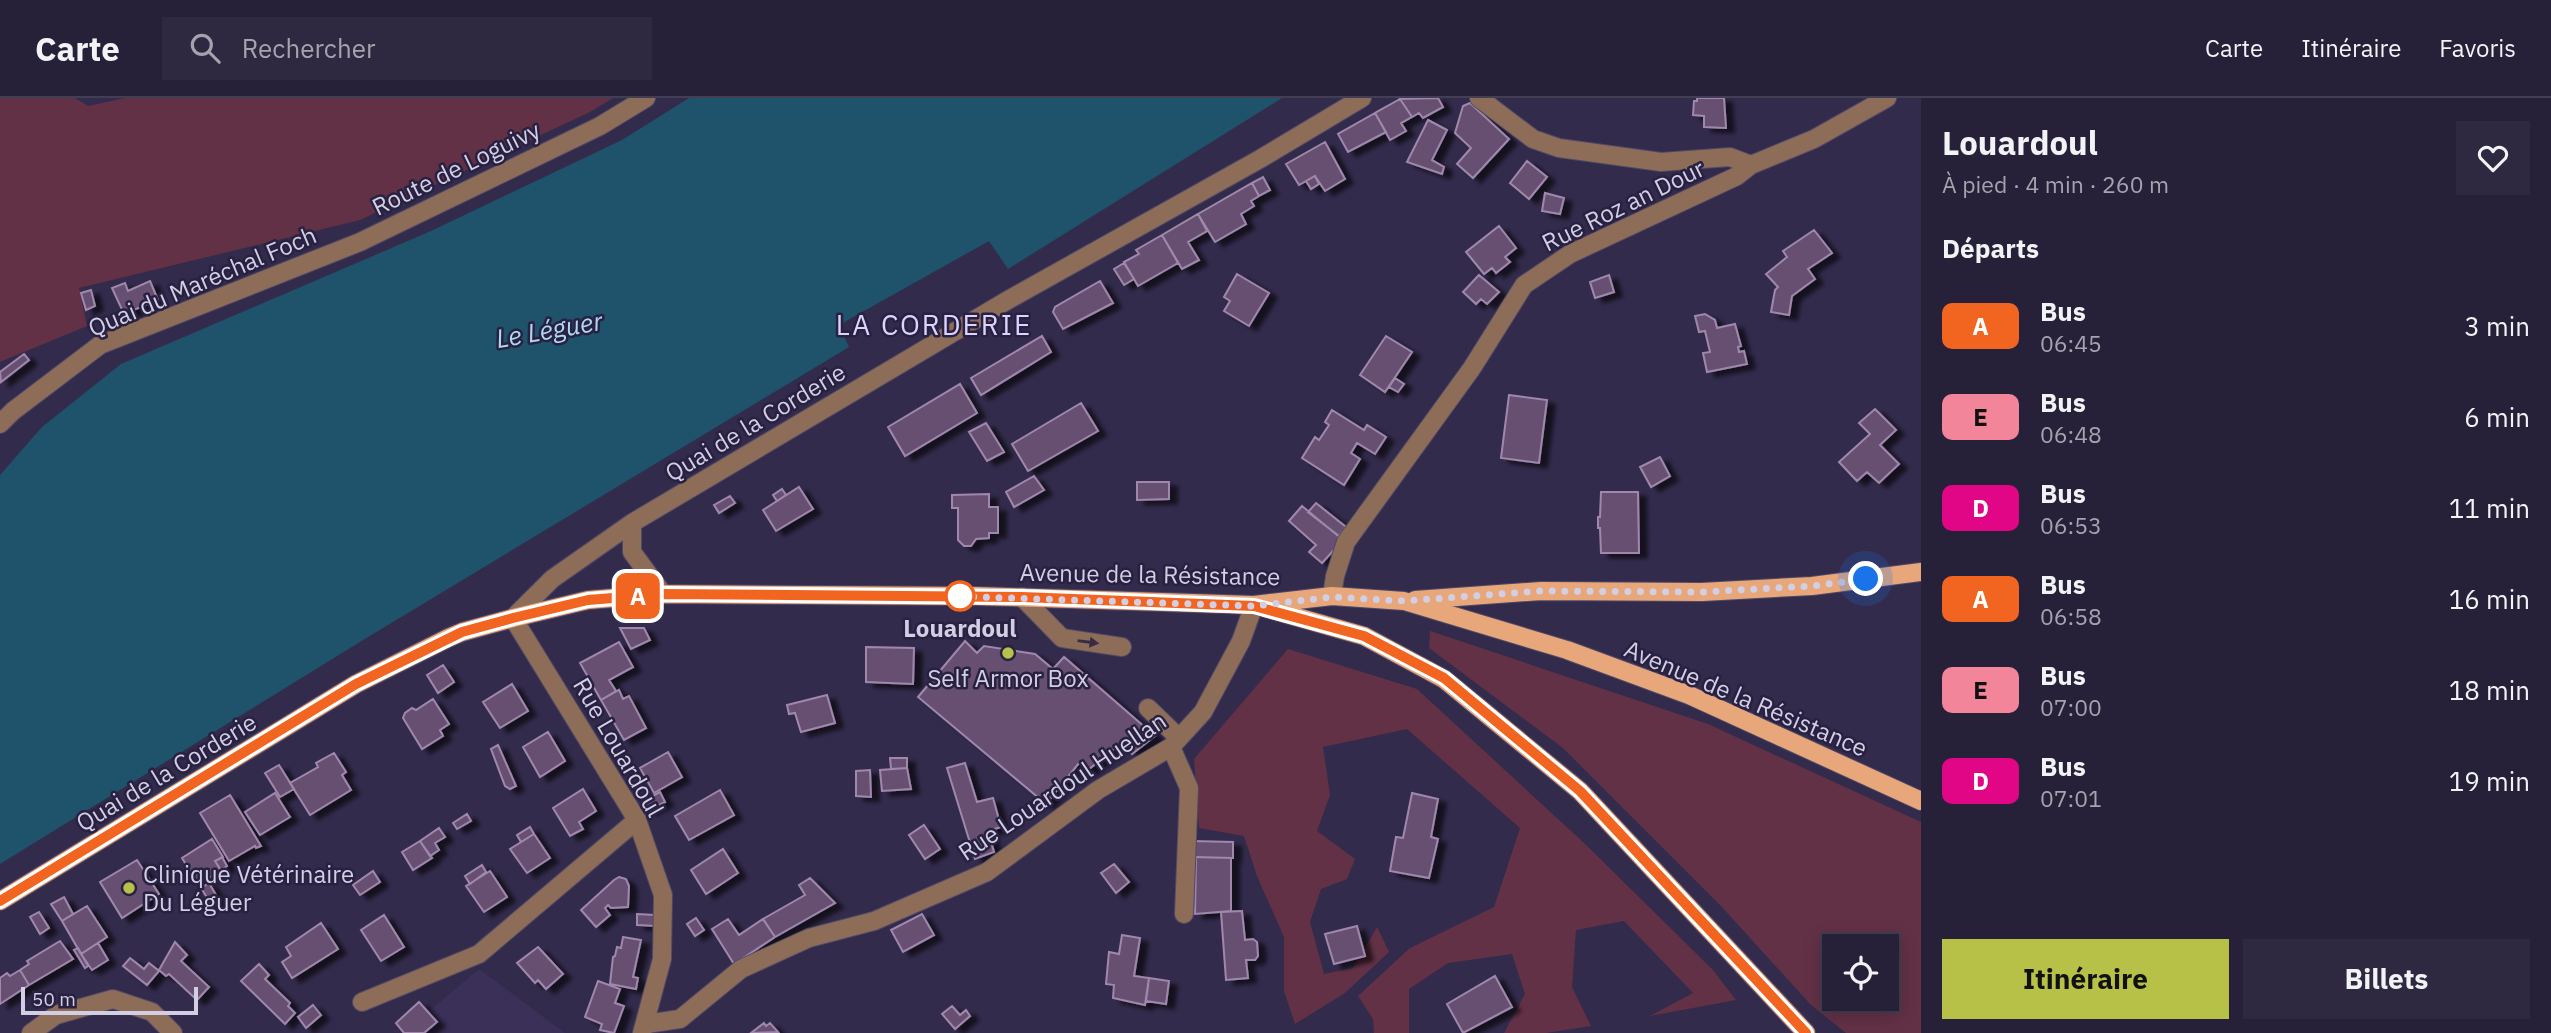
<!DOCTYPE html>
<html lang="fr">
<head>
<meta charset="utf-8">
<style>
	body { margin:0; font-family:"IBM Plex Sans",sans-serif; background:#2e2841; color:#f1f3f6; height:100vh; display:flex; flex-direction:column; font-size:26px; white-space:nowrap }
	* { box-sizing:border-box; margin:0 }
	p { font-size:23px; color:#a4a3ae }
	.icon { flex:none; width:38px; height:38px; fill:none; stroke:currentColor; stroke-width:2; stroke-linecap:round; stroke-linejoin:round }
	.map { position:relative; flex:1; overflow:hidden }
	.drawer { display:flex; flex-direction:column; background:#262039; width:630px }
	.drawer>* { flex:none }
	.badge { padding:0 14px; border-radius:10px; font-size:24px; line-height:46px }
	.fabs { position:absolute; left:1822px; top:836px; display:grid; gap:14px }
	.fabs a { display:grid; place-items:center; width:77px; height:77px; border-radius:0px; background:#262039; box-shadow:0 4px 18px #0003,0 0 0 2px #423e53; font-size:35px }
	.scale { position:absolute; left:21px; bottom:18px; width:177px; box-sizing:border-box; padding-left:7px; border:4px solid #d2cfe4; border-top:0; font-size:19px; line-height:24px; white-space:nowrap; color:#d2cfe4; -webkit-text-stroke:5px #292141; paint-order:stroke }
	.you { position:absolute; width:35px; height:35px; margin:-18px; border:5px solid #fff; border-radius:50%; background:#1a73e8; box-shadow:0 0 0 10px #1a73e833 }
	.map>.badge { position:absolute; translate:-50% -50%; box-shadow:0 0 0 4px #fff }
	h2 { padding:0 21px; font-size:26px; line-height:63px }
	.round { display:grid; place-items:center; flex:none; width:74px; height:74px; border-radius:0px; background:#2e2841 }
	.headline { display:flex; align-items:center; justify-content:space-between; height:119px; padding:0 21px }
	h1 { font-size:33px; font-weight:800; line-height:52px }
	.button { display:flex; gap:14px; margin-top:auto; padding:14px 21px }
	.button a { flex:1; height:80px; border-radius:0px; background:#b7c148; color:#111; font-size:28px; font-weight:800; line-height:80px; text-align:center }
	.button a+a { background:#2e2841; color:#f1f3f6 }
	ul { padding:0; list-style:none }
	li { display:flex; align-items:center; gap:21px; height:91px; padding:0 21px }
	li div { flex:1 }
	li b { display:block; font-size:26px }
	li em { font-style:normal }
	li .badge { min-width:77px; font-weight:700; text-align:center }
	header { display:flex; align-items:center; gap:42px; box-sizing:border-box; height:98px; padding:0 35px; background:#262039; border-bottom:2px solid #423e53 }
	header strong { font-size:33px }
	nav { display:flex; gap:38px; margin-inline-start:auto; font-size:24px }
	.search { width:490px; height:63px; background:#2e2841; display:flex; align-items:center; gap:18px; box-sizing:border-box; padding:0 24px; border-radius:0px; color:#a4a3ae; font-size:26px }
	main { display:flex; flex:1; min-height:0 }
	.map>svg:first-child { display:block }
</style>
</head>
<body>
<header>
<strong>Carte</strong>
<div class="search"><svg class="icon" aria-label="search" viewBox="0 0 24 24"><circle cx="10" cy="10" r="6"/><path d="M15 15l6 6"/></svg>Rechercher</div>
<nav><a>Carte</a><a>Itinéraire</a><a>Favoris</a></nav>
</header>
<main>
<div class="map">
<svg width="1921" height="935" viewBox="0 0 1921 935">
	<defs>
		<filter id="shadow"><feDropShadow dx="8" dy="4.5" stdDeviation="2" flood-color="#0009"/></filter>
	</defs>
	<rect width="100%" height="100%" fill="#332b4c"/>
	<!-- built -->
	<path fill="#3a3058" d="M479,871L565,935H402L396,925L419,904L428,914Z"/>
	<!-- green -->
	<path fill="#623146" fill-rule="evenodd" d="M0,0H75L88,8L125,0H613L590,14L360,122L79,190L87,228L0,264Z
		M1430,533L1708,626L1921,724V935H1846L1811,907L1721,808L1563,650L1429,550ZM1834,849H1886V901H1834Z
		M1288,551L1417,591L1584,745L1713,872L1736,902L1650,918L1693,895L1624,823L1576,832L1572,889L1591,928L1546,935H1504L1525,896L1512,856L1448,865L1409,891V935H1374L1373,921L1358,898L1410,850L1494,809L1520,730L1407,631L1323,649L1330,697L1317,733L1355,761L1347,781L1321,791L1310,824L1324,876L1353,870L1377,829L1389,854L1345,895L1295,926L1284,893V839L1257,778L1244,738L1199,730L1194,661Z"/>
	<!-- water -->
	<path fill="#1f526b" d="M689,0H1282L1008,171L989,143L839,227L849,249L368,539L0,766V377L42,329L121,266L431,133L622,42Z"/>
	<!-- building -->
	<path fill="#665071" stroke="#9f88ac" stroke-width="2" filter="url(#shadow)" d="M1438,0L1443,9L1423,20L1419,15L1412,19L1400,1Z
		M1697,0H1724L1726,30L1704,29V18L1693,17L1694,3H1697Z
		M1400,1L1412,19L1401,25L1406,33L1390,42L1375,15Z
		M1470,5L1509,41L1473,80L1457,66L1471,50L1455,35L1463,8Z
		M1375,15L1386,34L1348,54L1338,36Z
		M1428,22L1447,32L1432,62L1444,69L1442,76L1407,64Z
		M1325,44L1345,81L1325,93L1315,78L1299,87L1286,66Z
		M1527,63L1547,79L1529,101L1510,85Z
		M1315,78L1319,86L1311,91L1306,83Z
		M1263,79L1270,92L1259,98L1252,85Z
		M1252,85L1259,98L1251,103L1254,108L1241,116L1246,126L1215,144L1198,116Z
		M1545,95L1564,100L1560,116L1542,113Z
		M1198,116L1207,133L1188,144L1199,162L1182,171L1162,137Z
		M1499,128L1516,150L1505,159L1510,164L1496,175L1492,170L1484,176L1466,154Z
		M1814,132L1832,155L1808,171L1815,181L1792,198L1789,217L1771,214L1775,192L1778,189L1766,176L1787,159L1783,153Z
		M1162,137L1178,165L1138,188L1124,164L1139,156L1136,152Z
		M1124,165L1134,181L1124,187L1114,171Z
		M1237,176L1269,195L1249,228L1224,213L1230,203L1224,199Z
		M1479,177L1499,194L1487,206L1481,201L1476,206L1463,194Z
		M1609,177L1614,194L1595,200L1590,184Z
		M150,183L158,202L124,216L112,190L125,185L128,193Z
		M1100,183L1113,205L1063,231L1053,214L1055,209Z
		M91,192L95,208L86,212L81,195Z
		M1705,216L1715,222L1717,230L1735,226L1741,248L1738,249L1739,254L1744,253L1747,266L1707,274L1703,255L1710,254L1705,233L1699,234L1695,218Z
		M1042,238L1051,254L981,297L971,280Z
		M1386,238L1412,254L1385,294L1360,277Z
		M24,256L29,262L1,284L0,274Z
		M1395,280L1404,286L1398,294L1389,289Z
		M960,286L977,315L905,358L888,329Z
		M1509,297L1547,302L1539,365L1501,360Z
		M1081,305L1098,333L1028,373L1012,346Z
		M1875,311L1896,332L1880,347L1899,366L1879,385L1867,374L1857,383L1839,364L1870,336L1859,325Z
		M1332,312L1364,332L1367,327L1386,339L1375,356L1357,345L1351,355L1360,361L1344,387L1302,360L1315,339L1319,342L1329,327L1325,324Z
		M986,325L1004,354L987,363L969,334Z
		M1660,359L1670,378L1651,389L1640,369Z
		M1034,378L1044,392L1014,409L1006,394Z
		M1137,384H1169V401L1137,402Z
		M799,389L813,411L776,433L763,412Z
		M782,391L786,397L777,403L773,397Z
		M1601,394H1638L1639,455H1601L1600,430H1598V419H1600Z
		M989,396V409H998V435H989V440L976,441L971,448H964L958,442V410H952V397Z
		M730,398L735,405L719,415L714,407Z
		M1316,405L1346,429L1339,438L1308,414Z
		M1302,408L1343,442L1322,465L1309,454L1316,447L1289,423Z
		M620,530H644L650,542L631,551Z
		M965,543L977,555L984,548L1035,556L1053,571L1064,559L1155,638L1132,656L1123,644L1088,672L1079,665L1046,706L918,599Z
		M619,544L633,569L609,582L616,593L601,602L580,565Z
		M866,549L914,550L913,586L866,584Z
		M443,567L454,584L438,595L427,577Z
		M512,586L528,613L500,630L483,604Z
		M619,592L623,601L629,598L646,630L624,642L601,602Z
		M827,597L835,625L801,634L795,615L789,616L787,607Z
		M433,601L449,626L440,632L443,638L422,651L403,620L405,615L412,610L416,612Z
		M548,634L565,663L540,679L523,649Z
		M498,647L516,688L510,691L505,688L491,651Z
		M668,654L682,679L654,695L640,670Z
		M334,655L346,674L342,677L351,692L310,717L290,685L318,669L316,665Z
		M890,660H907V670L891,671Z
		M965,665L977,704L993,700L1001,729L988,733L994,754L975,761L947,670Z
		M279,667L294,691L280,699L265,675Z
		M907,670L911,691L882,693L880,672Z
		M870,672L871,699L856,698V673Z
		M583,691L596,713L579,724L583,731L570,738L553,710Z
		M720,692L734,717L689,742L675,718Z
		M660,694L665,704L648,713L643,703Z
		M275,695L290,719L260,737L245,714Z
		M1412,695L1438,701L1431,739L1438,741L1429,780L1390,773L1396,739L1403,740Z
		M230,697L261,748L256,750L255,748L229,763L200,715Z
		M467,716L471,723L457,731L453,725Z
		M924,727L940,751L925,761L909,737Z
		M530,729L534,736L521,744L517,737Z
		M439,730L445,739L435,745L439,752L430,758L420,743Z
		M534,736L550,760L527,775L510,751Z
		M212,741L223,759L215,763L221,773L198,786L182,760Z
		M420,743L432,760L413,772L402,754Z
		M1192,743L1233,744V760L1192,759Z
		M723,751L738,775L706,796L691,772Z
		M222,759L227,768L221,772L215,763Z
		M1196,759L1231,760V813L1195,816Z
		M137,762L159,796L122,820L100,784Z
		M1114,766L1129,784L1116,795L1101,775Z
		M482,767L486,774L470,786L465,778Z
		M373,773L380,784L360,797L353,787Z
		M490,773L507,799L484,814L466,788Z
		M619,779L626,781L629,788L628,809L611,810L608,807L605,810L610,817L596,829L581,812L614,782Z
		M810,780L835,805L775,839L763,821L805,797L799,787Z
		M209,785L219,802L211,806L201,790Z
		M64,799L73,816L62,823L51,806Z
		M87,808L107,839L81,856L62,823Z
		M1242,813L1245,842L1253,841L1257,844L1258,858L1255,862H1246L1248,880L1226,882L1221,814Z
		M39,814L49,830L40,836L30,819Z
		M637,816L655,817L656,828L637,827Z
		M922,816L934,837L903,854L891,832Z
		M384,817L404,849L381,863L361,832Z
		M696,820L704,832L695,838L687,826Z
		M728,821L739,837L763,821L775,839L734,866L712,831Z
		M321,825L338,851L292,880L282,864L291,858L286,849Z
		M1357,828L1365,858L1334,866L1325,836Z
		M1122,837L1140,840L1134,878L1149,880L1145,907L1113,900L1114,887L1106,886L1109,854L1119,856Z
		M623,839L641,842L633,879L638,880L636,891L610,886L613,859L615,858L617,849L621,850Z
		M60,843L73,861L29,887L20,872L29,866L27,863Z
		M175,844L187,857L181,863L209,889L197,902L169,876L166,878L159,872Z
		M98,845L108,862L92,872L81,856Z
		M538,849L563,876L546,891L538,882L535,885L517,865Z
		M78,850L88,868L85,870L74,852Z
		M130,860L144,871L149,865L159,873L147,887L123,868Z
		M259,866L269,877L265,881L290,905L288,908L295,915L285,926L241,883Z
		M20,872L29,887L0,906V880L7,875L10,878Z
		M1495,878L1512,909L1463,935L1447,906Z
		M1149,880L1169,883L1166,906L1146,903Z
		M598,883L620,891L615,905L624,908L614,935L600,932L602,926L585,919Z
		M419,904L437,924L424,935H404L396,925Z
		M313,907L321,917L306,930L298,919Z
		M952,908L960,917L966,912L970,918L955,931L942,916Z
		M764,925L766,928L770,925L778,934L751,935Z"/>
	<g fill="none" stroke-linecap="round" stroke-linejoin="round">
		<!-- minor casing -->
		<g stroke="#504967" stroke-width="20">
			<path id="minor" d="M1479,0L1533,41L1559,50L1661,64L1730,59L1751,67
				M0,326L13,313L100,247L360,144L600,28L646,0
				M632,425V454L663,496
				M1332,498L1335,478L1346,444L1472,270L1524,187L1570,156L1737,78L1751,67L1814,41L1887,0
				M1022,499L1062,540L1122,549
				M1148,610L1179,640
				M1171,649L1189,690L1184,816
				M362,904L479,856L637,722
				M646,926L680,921L741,871L809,840L874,823L987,774L1098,692L1171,649L1203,614L1241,543L1254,507
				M31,935L56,917L113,901L152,914L173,935
				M642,935L662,861L663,797L637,722L513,520L552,481L632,425L1008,202L1260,61L1362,0"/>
		</g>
		<!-- major casing -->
		<g stroke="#504967" stroke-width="20">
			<path id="major" d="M1415,502L1541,493L1702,494L1812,488L1921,474
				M1265,510L1364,538L1444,581L1580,693L1806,935
				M0,803L356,586L448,540L462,534L513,520L588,502L663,496L976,498L1254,507L1332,498L1404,503L1567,552L1689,597L1921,703"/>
		</g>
		<!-- minor -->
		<use href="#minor" stroke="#8d6c58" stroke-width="18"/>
		<!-- major -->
		<use href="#major" stroke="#e8a67b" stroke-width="18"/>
	</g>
	<!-- one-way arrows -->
	<defs><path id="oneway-solid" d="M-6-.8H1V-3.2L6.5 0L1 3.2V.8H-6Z" transform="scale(1.75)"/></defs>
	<use fill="#382c44" href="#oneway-solid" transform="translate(1088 544) rotate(8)"/>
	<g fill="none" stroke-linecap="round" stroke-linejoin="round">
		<!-- line casing -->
		<g stroke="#fff" stroke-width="16">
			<path id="line" d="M0,803L356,586L462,534L513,520L588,502L663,496L1022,499L1254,508L1364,538L1444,580L1580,693L1806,935"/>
		</g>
		<!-- line -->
		<use href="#line" stroke="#f26521" stroke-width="10"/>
		<!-- walk -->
		<path stroke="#d2cfe4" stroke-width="7" stroke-dasharray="0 12.6" d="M960,498H948L1254,508L1332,499L1404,503L1541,493L1702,494L1812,488L1866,481"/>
	</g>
	<!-- markers -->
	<circle fill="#fff" stroke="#f26521" stroke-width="3.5" cx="960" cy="498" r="14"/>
	<g fill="#b7c148" stroke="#292141" stroke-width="2.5">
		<circle cx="1008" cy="555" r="7"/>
		<circle cx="129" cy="790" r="7"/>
	</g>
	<g text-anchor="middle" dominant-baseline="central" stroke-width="5" stroke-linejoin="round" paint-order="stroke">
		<!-- street labels -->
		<g font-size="24" fill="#d2cfe4" stroke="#292141">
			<text transform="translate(456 70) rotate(-26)">Route de Loguivy</text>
			<text transform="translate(1623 107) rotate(-26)">Rue Roz an Dour</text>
			<text transform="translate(202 183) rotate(-23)">Quai du Maréchal Foch</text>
			<text transform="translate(755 324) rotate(-31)">Quai de la Corderie</text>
			<text transform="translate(1150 476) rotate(1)">Avenue de la Résistance</text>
			<text transform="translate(1746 600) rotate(23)">Avenue de la Résistance</text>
			<text transform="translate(619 649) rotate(60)">Rue Louardoul</text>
			<text transform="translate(166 674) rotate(-31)">Quai de la Corderie</text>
			<text transform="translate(1062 688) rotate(-34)">Rue Louardoul Huellan</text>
		</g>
		<!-- stop labels -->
		<g font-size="24" font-weight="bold" fill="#d2cfe4" stroke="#292141">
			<text x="960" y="530">Louardoul</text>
		</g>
		<!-- poi labels -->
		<g font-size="24" fill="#d2cfe4" stroke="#292141">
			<text x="1008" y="580">Self Armor Box</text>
			<text x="143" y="776" text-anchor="start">Clinique Vétérinaire<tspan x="143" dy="28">Du Léguer</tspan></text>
		</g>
		<!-- water labels -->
		<g font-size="26" font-style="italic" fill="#aed9f2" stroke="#292141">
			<text transform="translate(549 231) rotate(-10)">Le Léguer</text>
		</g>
		<!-- quarter labels -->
		<g font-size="28" letter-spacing="2" fill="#dcd3fe" stroke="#292141">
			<text x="934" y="226">LA CORDERIE</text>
		</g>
	</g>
</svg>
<div class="fabs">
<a><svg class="icon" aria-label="locate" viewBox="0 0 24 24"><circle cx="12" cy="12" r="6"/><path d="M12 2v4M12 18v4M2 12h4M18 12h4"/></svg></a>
</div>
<div class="scale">50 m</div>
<div class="you" style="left:1866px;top:481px"></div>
<b class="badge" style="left:638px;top:498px;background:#f26521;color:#fff">A</b>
</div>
<section class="drawer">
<div class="headline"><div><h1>Louardoul</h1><p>À pied · 4 min · 260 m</p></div><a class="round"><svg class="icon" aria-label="heart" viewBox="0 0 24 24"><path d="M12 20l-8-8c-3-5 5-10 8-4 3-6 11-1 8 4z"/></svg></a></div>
<h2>Départs</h2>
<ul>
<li><span class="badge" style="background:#f26521;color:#fff">A</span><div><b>Bus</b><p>06:45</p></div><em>3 min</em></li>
<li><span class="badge" style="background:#f3859b;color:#111">E</span><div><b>Bus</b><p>06:48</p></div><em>6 min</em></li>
<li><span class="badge" style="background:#e10685;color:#fff">D</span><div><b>Bus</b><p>06:53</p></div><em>11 min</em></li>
<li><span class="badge" style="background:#f26521;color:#fff">A</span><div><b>Bus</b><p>06:58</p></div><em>16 min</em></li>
<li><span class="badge" style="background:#f3859b;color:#111">E</span><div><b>Bus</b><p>07:00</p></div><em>18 min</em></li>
<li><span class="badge" style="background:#e10685;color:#fff">D</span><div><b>Bus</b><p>07:01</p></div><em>19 min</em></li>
</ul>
<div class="button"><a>Itinéraire</a><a>Billets</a></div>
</section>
</main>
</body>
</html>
